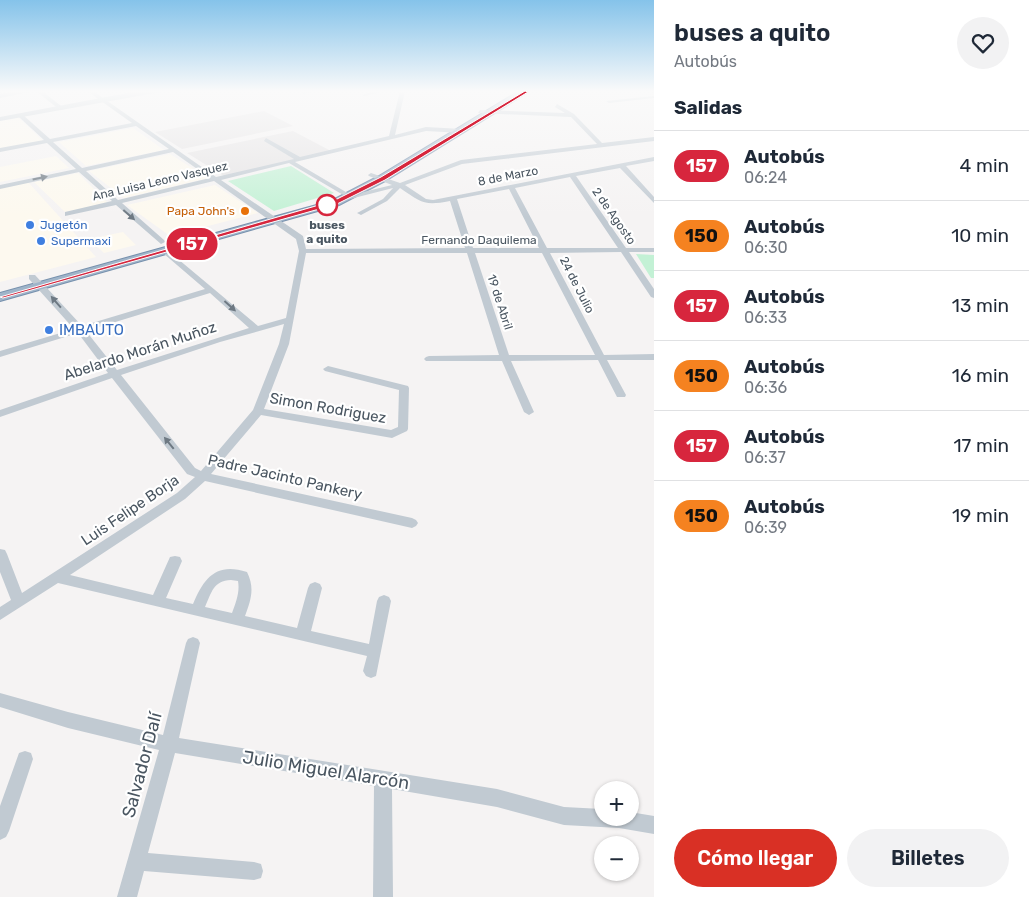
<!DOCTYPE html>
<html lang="es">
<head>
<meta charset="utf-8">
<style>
	body { margin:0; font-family:Rubik,sans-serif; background:#f2f2f3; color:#1f2937; height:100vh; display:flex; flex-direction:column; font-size:19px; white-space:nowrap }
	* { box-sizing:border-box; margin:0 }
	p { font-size:16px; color:#747a83 }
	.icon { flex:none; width:28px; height:28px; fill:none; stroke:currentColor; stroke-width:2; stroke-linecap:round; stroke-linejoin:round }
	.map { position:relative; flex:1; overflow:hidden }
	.drawer { display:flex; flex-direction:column; background:#fff; width:375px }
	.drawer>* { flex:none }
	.badge { padding:0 10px; border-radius:16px; font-size:18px; line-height:32px }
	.buttons { position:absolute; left:594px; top:781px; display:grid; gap:10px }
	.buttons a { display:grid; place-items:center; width:45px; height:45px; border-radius:50%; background:#fff; box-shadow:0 1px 4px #0004; font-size:25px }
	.map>.badge { position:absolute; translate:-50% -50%; box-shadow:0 0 0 2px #fff }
	h2 { padding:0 20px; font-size:19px; line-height:45px }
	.round { display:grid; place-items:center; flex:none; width:52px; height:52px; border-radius:26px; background:#f2f2f3 }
	.overview { display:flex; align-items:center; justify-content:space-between; height:85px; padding:0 20px }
	h1 { font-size:24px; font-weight:600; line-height:38px }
	.button { display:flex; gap:10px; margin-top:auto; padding:10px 20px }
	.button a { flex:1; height:58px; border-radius:30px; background:#d93025; color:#fff; font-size:20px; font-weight:600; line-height:58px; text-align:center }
	.button a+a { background:#f2f2f3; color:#1f2937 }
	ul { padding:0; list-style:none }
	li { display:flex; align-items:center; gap:15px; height:70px; padding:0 20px; border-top:1px solid #e0e1e3 }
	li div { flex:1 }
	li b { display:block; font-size:19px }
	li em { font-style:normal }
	li .badge { min-width:55px; font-weight:700; text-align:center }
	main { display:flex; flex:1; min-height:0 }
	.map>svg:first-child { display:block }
</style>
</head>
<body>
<main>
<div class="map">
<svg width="654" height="897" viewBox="0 0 654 897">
	<rect width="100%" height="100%" fill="#f5f3f3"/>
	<!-- commercial -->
	<path fill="#fdf9ef" d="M19,118L43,141L0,149V121Z
		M133,128L164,150L86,166L59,142Z
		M170,154L208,178L124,198L89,171Z
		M56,156L69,168L0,182V167Z
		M78,173L108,203L65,212L34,182Z
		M28,182L96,257L0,282V188Z
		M215,185L258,213L170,236L127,205Z
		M123,232L136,245L104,253L89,239Z"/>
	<!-- education -->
	<path fill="#e6e4e5" d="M264,111L293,126L182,149L155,132Z
		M293,131L331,151L224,176L187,153Z"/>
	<!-- green -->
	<path fill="#c3f1d5" d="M291,166L334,193L274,211L228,181Z
		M636,254L654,255V278H651Z"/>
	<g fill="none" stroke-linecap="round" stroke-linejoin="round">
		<!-- trunk casing -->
		<g stroke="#7690ad" stroke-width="2">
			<path id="trunk" d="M519,91H530L387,180L339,205L0,301V293L331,201L379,176Z"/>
		</g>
		<!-- minor -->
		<path fill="#c1cad2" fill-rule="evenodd" d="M36,91H42L65,109L60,110Z
			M87,91H93L216,177L294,159L264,141L266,138L300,157L389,136L400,91H405L395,135L426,127L462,129L465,131L462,133L426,131L295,162L351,195L392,185L369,176L368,175L371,173L400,183L461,160L597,144L571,117L478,113L480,110L565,113L555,107L557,104L574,114L602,143L654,137V141L462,164L405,185L426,199L433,200L654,157V161L626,166L654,197V203L620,168L576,176L626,248H654V252H629L654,289V298L651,297L621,252L550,253L604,355L654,354V360H607L626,395L625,397H617L598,360L511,361L534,412L529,415L524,412L502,361H426L424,359L426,357L429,356L499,355L467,253H306L289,344L264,409L391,430L398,427L399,390L325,371L323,369L328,366L408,386L409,388L408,429L407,431L392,438L261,415L211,474L412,518L416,520L418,523L416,526L412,528L205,481L185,499L70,575L153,595L170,557L175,556L180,557L182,561L166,598L193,604C204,578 216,562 247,572C255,588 251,600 245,616L297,628L308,588L310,584L315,582L320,584L322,588L311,631L369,644L377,601L379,597L384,595L389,597L391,601L376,676L371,678L366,676L363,671L367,656L58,583L0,620V607L11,600L0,572V549L5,550L7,554L22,593L177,493L195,477L187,474L112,378L0,417V410L108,373L78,333L0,357V351L74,329L29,279V275H35L82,326L205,289L163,253V249H166L258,326L286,318L299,251L296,239L214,181L122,203L164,240L165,242L161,244L116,205L65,216V212L112,201L79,172L0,189V185L76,169L47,143L0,152V148L44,140L19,117V115H23L50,139L132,123ZM136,126L169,149L82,168L53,142ZM173,152L210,178L118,200L86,171ZM289,163L350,199L393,188L383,199L359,212L357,213L361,215L387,201L400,188C422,203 424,206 450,201L465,248L306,249L303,236L221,180ZM570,177L618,248H547L515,188ZM509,189L539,248H473L457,199ZM475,253H542L595,355H509ZM210,293L249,328L117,370L86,331ZM284,324L279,344L253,410L201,471L195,468L121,375L220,342ZM231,580L238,581C240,592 236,602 232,613L205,607C212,592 213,581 231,580Z
			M305,91H316L303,94Z
			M374,91H385L364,96L362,95Z
			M654,96V98L609,103L606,101Z
			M193,637L198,639L200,643L179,738L497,789L564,807L602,809V818H630V812L654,816V834L619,828L564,825L497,807L392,789L393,897H373L374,786L175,753L148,853L254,862L261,864L263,871L261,878L254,880L144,871L137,897H117L159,750L68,728L0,707V693L68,712L163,735L186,643L188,639Z
			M25,751L31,753L33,759L9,831L6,837L0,840V806L19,753Z"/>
		<!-- tertiary -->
		<path fill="#c1cad2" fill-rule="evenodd" d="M16,91H35L0,98V94Z
			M138,91H166L0,121V117Z"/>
		<!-- trunk -->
		<use href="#trunk" fill="#9fb4c9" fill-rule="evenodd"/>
	</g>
	<!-- one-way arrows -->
	<defs><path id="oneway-solid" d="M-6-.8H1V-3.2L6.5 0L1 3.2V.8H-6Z" transform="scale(1.25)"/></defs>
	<g fill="#6e7983">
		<use href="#oneway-solid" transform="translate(40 178) rotate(-12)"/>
		<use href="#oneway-solid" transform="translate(129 215) rotate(41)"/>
		<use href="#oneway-solid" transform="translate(56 302) rotate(-131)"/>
		<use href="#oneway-solid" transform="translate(230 306) rotate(42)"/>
		<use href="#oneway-solid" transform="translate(169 443) rotate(-129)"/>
	</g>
	<!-- sky -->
	<linearGradient id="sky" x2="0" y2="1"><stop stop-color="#85c3ea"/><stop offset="0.42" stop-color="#fafafa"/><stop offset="1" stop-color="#fafafa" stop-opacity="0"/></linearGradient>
	<rect width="654" height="217" fill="url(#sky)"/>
	<!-- line -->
	<path fill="#d7263d" stroke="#fff" d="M525,91L528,92L385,180L337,204L3,298L0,297L333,201L381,177Z"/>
	<!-- markers -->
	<circle fill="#fff" stroke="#d7263d" stroke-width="2.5" cx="327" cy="205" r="10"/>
	<circle fill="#e8710a" stroke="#fff" stroke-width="2" cx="245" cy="211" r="5"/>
	<g fill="#3f7fe0" stroke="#fff" stroke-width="2">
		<circle cx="30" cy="225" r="5"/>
		<circle cx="41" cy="241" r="5"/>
		<circle cx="49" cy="330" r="5"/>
	</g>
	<g text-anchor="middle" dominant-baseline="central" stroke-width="4.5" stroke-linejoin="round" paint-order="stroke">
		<!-- far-street labels -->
		<g font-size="12" fill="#4a5661" stroke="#fff">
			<text transform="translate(508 176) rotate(-11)">8 de Marzo</text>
			<text transform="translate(160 181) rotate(-13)">Ana Luisa Leoro Vasquez</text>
			<text transform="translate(614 216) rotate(55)">2 de Agosto</text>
			<text x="479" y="240">Fernando Daquilema</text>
			<text transform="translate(577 285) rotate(63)">24 de Julio</text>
			<text transform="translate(500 302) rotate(72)">19 de Abril</text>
		</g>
		<!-- far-food labels -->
		<g font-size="12" fill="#c56008" stroke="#fff" text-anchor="end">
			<text x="235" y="211">Papa John's</text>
		</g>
		<!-- far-shop labels -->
		<g font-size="12" fill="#366cbe" stroke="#fff" text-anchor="start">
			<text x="40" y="225">Jugetón</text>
			<text x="51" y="241">Supermaxi</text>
		</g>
		<!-- far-stop labels -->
		<g font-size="12" font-weight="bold" fill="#4a5661" stroke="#fff">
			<text x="327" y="225">buses<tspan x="327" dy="14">a quito</tspan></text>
		</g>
		<!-- shop labels -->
		<g font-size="15" fill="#366cbe" stroke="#fff" text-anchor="start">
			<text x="59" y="330">IMBAUTO</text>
		</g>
		<!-- street labels -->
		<g font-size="15" fill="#4a5661" stroke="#fff">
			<text transform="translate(140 351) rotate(-18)">Abelardo Morán Muñoz</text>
			<text transform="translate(328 408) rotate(10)">Simon Rodriguez</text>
			<text transform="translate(285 477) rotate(13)">Padre Jacinto Pankery</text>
			<text transform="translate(130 510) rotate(-34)">Luis Felipe Borja</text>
		</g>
		<!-- near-street labels -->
		<g font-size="18" fill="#4a5661" stroke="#fff">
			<text transform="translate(142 765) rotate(-75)">Salvador Dalí</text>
			<text transform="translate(326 770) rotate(9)">Julio Miguel Alarcón</text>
		</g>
	</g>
</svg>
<div class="buttons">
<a>+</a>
<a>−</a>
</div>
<b class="badge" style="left:192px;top:244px;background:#d7263d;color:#fff">157</b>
</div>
<section class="drawer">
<div class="overview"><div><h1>buses a quito</h1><p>Autobús</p></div><a class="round"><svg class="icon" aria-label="heart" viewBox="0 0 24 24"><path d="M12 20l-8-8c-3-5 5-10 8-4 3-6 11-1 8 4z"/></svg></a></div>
<h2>Salidas</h2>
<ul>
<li><span class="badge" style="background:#d7263d;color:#fff">157</span><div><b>Autobús</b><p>06:24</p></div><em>4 min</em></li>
<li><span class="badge" style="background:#f58220;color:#111">150</span><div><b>Autobús</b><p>06:30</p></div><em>10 min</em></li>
<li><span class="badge" style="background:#d7263d;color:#fff">157</span><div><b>Autobús</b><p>06:33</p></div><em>13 min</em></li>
<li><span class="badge" style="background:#f58220;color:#111">150</span><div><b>Autobús</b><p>06:36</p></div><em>16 min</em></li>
<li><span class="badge" style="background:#d7263d;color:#fff">157</span><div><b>Autobús</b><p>06:37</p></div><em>17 min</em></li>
<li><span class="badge" style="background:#f58220;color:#111">150</span><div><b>Autobús</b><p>06:39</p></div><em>19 min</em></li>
</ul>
<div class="button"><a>Cómo llegar</a><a>Billetes</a></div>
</section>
</main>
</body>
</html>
